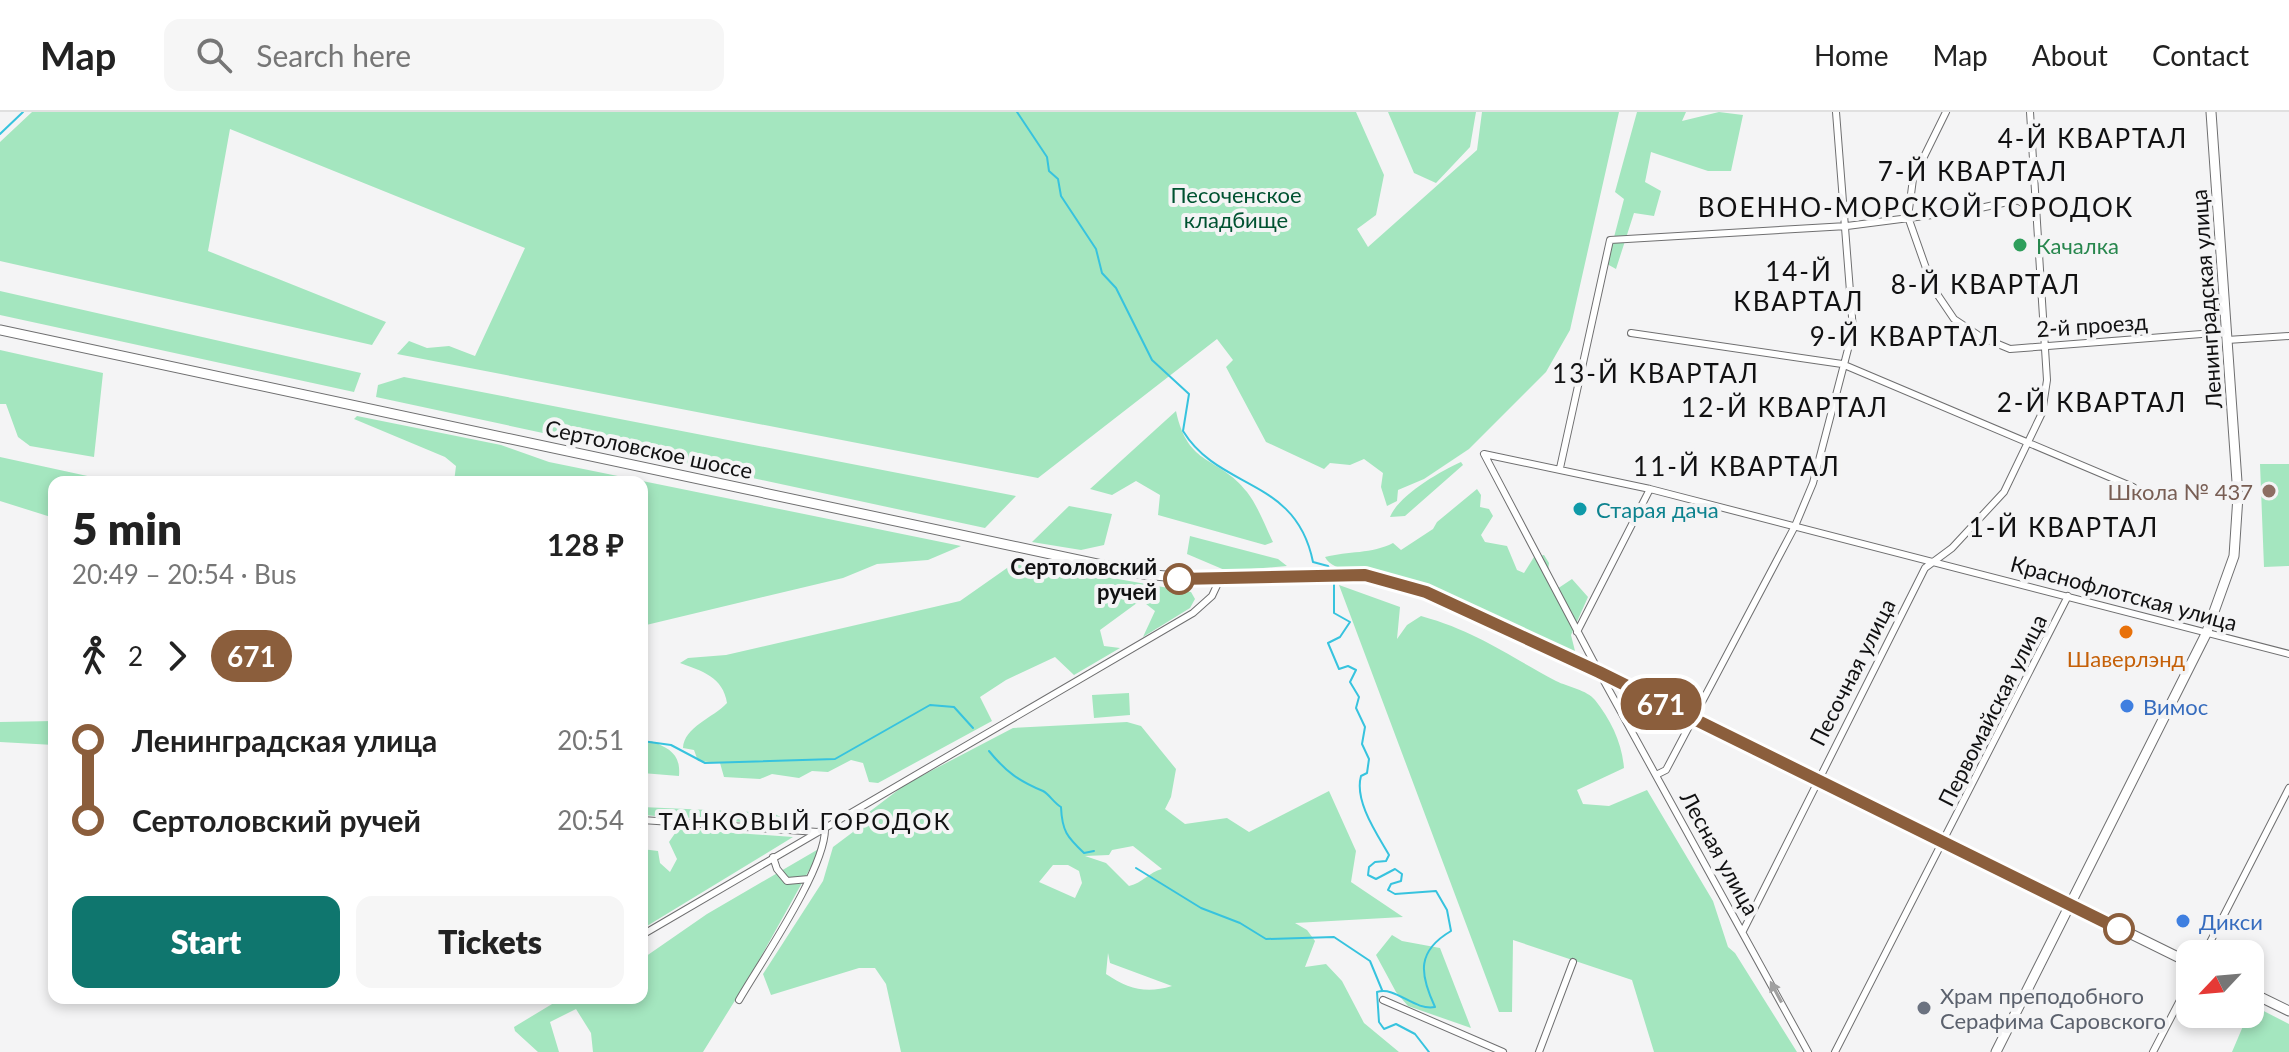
<!DOCTYPE html>
<html lang="en">
<head>
<meta charset="utf-8">
<style>
	body { margin:0; font-family:Lato,sans-serif; background:#f6f6f6; color:#222; height:100vh; display:flex; flex-direction:column; font-size:30px; white-space:nowrap }
	* { box-sizing:border-box; margin:0 }
	p { font-size:26px; color:#767676 }
	.icon { flex:none; width:44px; height:44px; fill:none; stroke:currentColor; stroke-width:2; stroke-linecap:round; stroke-linejoin:round }
	.map { position:relative; flex:1; overflow:hidden }
	.details { position:absolute; left:48px; top:364px; width:600px; height:528px; display:flex; flex-direction:column; background:#fff; border-radius:16px; box-shadow:0 4px 12px #0003 }
	.details>* { flex:none }
	.badge { padding:0 16px; border-radius:26px; font-size:28px; line-height:52px }
	.needle { width:52px; rotate:244deg }
	.tools { position:absolute; left:2176px; top:828px; display:grid; gap:16px }
	.tools a { display:grid; place-items:center; width:88px; height:88px; border-radius:16px; background:#fff; box-shadow:0 4px 12px #0003; font-size:40px }
	.map>.badge { position:absolute; translate:-50% -50%; box-shadow:0 0 0 4px #fff }
	.legs { display:flex; align-items:center; gap:12px; height:88px; padding:0 24px; font-size:26px }
	.legs p { margin-inline-start:auto }
	.summary { display:flex; align-items:center; justify-content:space-between; height:136px; padding:0 24px }
	h1 { font-size:44px; font-weight:800; line-height:60px }
	.primary-button { display:flex; gap:16px; margin-top:auto; padding:16px 24px }
	.primary-button a { flex:1; height:92px; border-radius:16px; background:#0f766e; color:#fff; font-size:32px; font-weight:800; line-height:92px; text-align:center }
	.primary-button a+a { background:#f6f6f6; color:#222 }
	ul { padding:0 24px; list-style:none }
	li { display:flex; align-items:center; gap:28px; height:80px; font-size:30px }
	li i { display:grid; place-items:center; width:12px; height:100%; margin:0 10px; background:currentColor }
	li i::after { content:''; width:20px; height:20px; margin:-10px; border:6px solid; border-radius:50%; background:#fff }
	li p { margin-inline-start:auto }
	li:first-child i { background:linear-gradient(#0000 50%,currentColor 0) }
	li:last-child i { background:linear-gradient(currentColor 50%,#0000 0) }
	header { display:flex; align-items:center; gap:48px; box-sizing:border-box; height:112px; padding:0 40px; background:#fff; border-bottom:2px solid #e0e0e0 }
	header strong { font-size:38px }
	nav { display:flex; gap:44px; margin-inline-start:auto; font-size:28px }
	.search { width:560px; height:72px; background:#f6f6f6; display:flex; align-items:center; gap:20px; box-sizing:border-box; padding:0 28px; border-radius:16px; color:#767676; font-size:30px }
	.map>svg:first-child { display:block }
</style>
</head>
<body>
<header>
<strong>Map</strong>
<div class="search"><svg class="icon" aria-label="search" viewBox="0 0 24 24"><circle cx="10" cy="10" r="6"/><path d="M15 15l6 6"/></svg>Search here</div>
<nav><a>Home</a><a>Map</a><a>About</a><a>Contact</a></nav>
</header>
<div class="map">
<svg width="2289" height="940" viewBox="0 0 2289 940">
	<rect width="100%" height="100%" fill="#f4f4f5"/>
	<!-- green -->
	<path fill="#a4e6bf" fill-rule="evenodd" d="M32,0H1356L1384,63L1376,103L1357,117L1368,135L1477,38L1482,0H1619L1570,218L1546,260L1469,337L1424,367L1398,378L1397,389L1387,394L1381,375L1383,361L1364,347L1350,353L1330,351L1324,357L1266,330L1226,255L1233,248L1217,227L1038,366L397,242L409,229L427,236L449,234L475,244L525,136L230,17L208,139L386,210L372,233L0,149V30Z
		M1388,0H1476L1470,35L1436,71L1414,61Z
		M1637,0H1686L1682,9L1719,0L1743,3L1731,59H1708L1651,40L1645,70L1661,79L1654,104L1634,101L1616,157L1607,152L1624,87L1615,80Z
		M0,179L361,261L354,280L0,203Z
		M0,238L103,261L94,345L30,334L18,325L6,292H0Z
		M404,265L1016,384L985,416L376,285L378,273Z
		M1176,299C1188,356 1218,343 1247,380C1258,394 1265,414 1273,430L1265,433L1158,403L1160,383L1136,369L1112,383L1090,377Z
		M357,304L501,333L549,350L961,434L928,448L877,452L843,466L642,514V370H454L456,354L445,345L354,307Z
		M0,345L115,370H54V406L0,389Z
		M1461,350L1463,353L1405,404L1390,405C1399,383 1439,360 1461,350Z
		M2260,352H2289V454L2264,455Z
		M1477,377L1481,383L1480,395L1489,397L1493,404L1481,423L1485,430L1507,434L1517,458L1524,461L1534,445L1544,443L1549,451L1547,468L1551,477H1557L1572,467L1588,485L1571,523L1576,543C1512,513 1450,482 1382,462C1365,457 1334,462 1325,445C1348,439 1372,442 1393,431L1401,438L1433,417L1437,410Z
		M1069,394L1112,402L1104,433L1081,438L1032,430Z
		M1190,424L1278,447L1287,454L1227,459L1187,442Z
		M1017,449L1191,480L1195,487L1190,496L1143,525L1155,499L1141,488L1100,518L1104,534L1120,536L1074,563L1055,545L1006,568L980,585L992,609L878,671L869,670L863,651L851,648L828,660L812,659L799,666L772,662L760,667L724,665L720,651L698,649L694,638L683,636C684,615 713,606 727,591C723,565 702,559 680,551L688,546L726,543L960,489Z
		M1339,473L1400,495L1397,527L1407,513L1421,504C1478,520 1507,543 1556,569C1568,575 1587,578 1595,588C1611,608 1622,631 1624,656L1577,678L1583,692L1609,694L1647,678L1713,789L1728,835L1735,841L1797,940H1654L1632,868L1513,828L1512,900H1499Z
		M1129,581L1130,603L1094,606L1092,583Z
		M54,609V633L0,630V610Z
		M1127,610L1141,614L1176,657L1171,685L1165,697L1185,712L1227,706L1249,720L1329,679L1356,739L1351,770L1403,805L1295,811L1307,818L1315,829L1305,855L1326,852L1342,869L1364,911L1399,940H901L886,872L875,856H859L771,883L763,862L823,769L833,735L853,720L852,713L906,672L1013,616ZM1133,734L1162,757C1149,760 1143,771 1129,774L1106,751L1085,744L1109,743L1112,738ZM1053,753H1068L1079,759L1082,771L1075,786L1039,770ZM1108,841L1110,851L1172,874C1146,882 1128,877 1106,862Z
		M651,629C669,636 681,642 679,664L642,661V634Z
		M642,695L773,701L786,708L785,713L642,703Z
		M678,717L793,725L642,817V737L658,739L660,751L670,760L677,747L669,730Z
		M822,735L749,866L703,940H593L591,921L576,897L550,910L559,940H538L515,919L514,915L562,886H642V847L707,802Z
		M1392,823L1402,829L1440,836L1471,916L1408,894L1396,880L1376,843Z
		M2252,893L2289,912V940H2232Z"/>
	<g fill="none" stroke-linecap="round" stroke-linejoin="round">
		<!-- stream -->
		<path stroke="#37c3de" stroke-width="2" d="M1017,0L1047,45L1049,59L1058,67L1061,84L1096,137L1102,161L1116,176L1152,248L1189,282L1183,319C1220,379 1296,365 1313,450L1328,454L1331,461
			M0,22L23,0
			M1334,467V501L1350,510L1340,525L1328,531L1339,557L1348,554L1356,558L1350,570L1359,585L1356,596L1365,615L1362,632L1369,647L1367,661L1361,664C1354,689 1377,722 1389,743L1386,749L1375,750L1369,755L1368,763L1376,767L1395,757L1402,762L1401,769L1391,772L1388,778L1395,782L1436,779L1447,798L1451,819C1417,839 1419,861 1435,895C1414,899 1396,874 1377,880L1379,910L1384,917L1396,912L1415,922L1429,940
			M642,629L671,633L705,651L835,647L930,593L954,595L973,616
			M989,639C1006,660 1019,669 1043,679C1049,682 1054,691 1061,695C1062,719 1067,725 1084,741L1094,739
			M1136,756L1201,796L1240,811L1266,827L1334,825L1370,849L1382,878"/>
		<!-- minor casing -->
		<g stroke="#6f6f70" stroke-width="8">
			<path id="minor" d="M1946,0L1913,67L1908,105L1933,176L1954,207L1981,225L2010,237L2227,220
				M1631,221L1842,252L2133,375
				M2227,228L2289,224
				M1560,356L1610,128L1847,114L1971,98L2017,88L2037,99
				M1577,520L1650,377
				M1656,663L1666,658L1795,414L1813,371L1853,218L1836,0
				M642,708L818,720
				M773,745L777,757L787,769L809,767
				M1743,819L1925,456L1952,436L2004,380L2042,301L2047,268L2030,0
				M642,823L1193,501L1212,484L1219,469
				M2204,842L2289,676
				M739,888C761,850 826,756 825,716
				M1383,888L1503,940
				M1539,940L1573,850
				M1808,940L1599,560L1484,342L1650,377L2289,542
				M1835,940L2068,484
				M2153,940L2190,869"/>
		</g>
		<!-- secondary casing -->
		<g stroke="#6f6f70" stroke-width="11">
			<path id="secondary" d="M0,218L1144,462L1219,469L1365,463L1426,480L1599,560L2190,851
				M2250,880L2289,899
				M1996,940L2206,522L2234,444L2238,384L2211,0"/>
		</g>
		<!-- minor -->
		<use href="#minor" stroke="#fff" stroke-width="6"/>
		<!-- secondary -->
		<use href="#secondary" stroke="#fff" stroke-width="9"/>
	</g>
	<!-- one-way arrows -->
	<defs><path id="oneway-solid" d="M-6-.8H1V-3.2L6.5 0L1 3.2V.8H-6Z" transform="scale(2)"/></defs>
	<use fill="#a0a0a0" href="#oneway-solid" transform="translate(1776 880) rotate(-118)"/>
	<g fill="none" stroke-linecap="round" stroke-linejoin="round">
		<!-- line-1 casing -->
		<g stroke="#fff" stroke-width="18">
			<path id="line-1" d="M1179,467L1365,463L1426,480L1599,560L2119,817"/>
		</g>
		<!-- line-1 -->
		<use href="#line-1" stroke="#8b5e3c" stroke-width="12"/>
	</g>
	<!-- markers -->
	<circle fill="#2e9e5b" stroke="#f4f4f5" stroke-width="3" cx="2020" cy="133" r="8"/>
	<circle fill="#8d6e63" stroke="#f4f4f5" stroke-width="3" cx="2269" cy="379" r="8"/>
	<circle fill="#0f9aa8" stroke="#f4f4f5" stroke-width="3" cx="1580" cy="397" r="8"/>
	<g fill="#fff" stroke="#8b5e3c" stroke-width="4">
		<circle cx="1179" cy="467" r="14"/>
		<circle cx="2119" cy="817" r="14"/>
	</g>
	<circle fill="#e8710a" stroke="#f4f4f5" stroke-width="3" cx="2126" cy="520" r="8"/>
	<g fill="#3f7fe0" stroke="#f4f4f5" stroke-width="3">
		<circle cx="2127" cy="594" r="8"/>
		<circle cx="2183" cy="809" r="8"/>
	</g>
	<circle fill="#6b7280" stroke="#f4f4f5" stroke-width="3" cx="1924" cy="896" r="8"/>
	<g text-anchor="middle" dominant-baseline="central" stroke-width="8" stroke-linejoin="round" paint-order="stroke">
		<!-- park labels -->
		<g font-size="22" fill="#005231" stroke="#f4f4f5">
			<text x="1236" y="82">Песоченское<tspan x="1236" dy="25">кладбище</tspan></text>
		</g>
		<!-- leisure labels -->
		<g font-size="22" fill="#27864d" stroke="#f4f4f5" text-anchor="start">
			<text x="2036" y="133">Качалка</text>
		</g>
		<!-- street labels -->
		<g font-size="22" fill="#111112" stroke="#f4f4f5">
			<text transform="translate(2206 187) rotate(-94)">Ленинградская улица</text>
			<text transform="translate(2092 213) rotate(-4)">2-й проезд</text>
			<text transform="translate(649 337) rotate(12)">Сертоловское шоссе</text>
			<text transform="translate(2124 481) rotate(15)">Краснофлотская улица</text>
			<text transform="translate(1852 560) rotate(-63)">Песочная улица</text>
			<text transform="translate(1992 598) rotate(-63)">Первомайская улица</text>
			<text transform="translate(1720 741) rotate(61)">Лесная улица</text>
		</g>
		<!-- education labels -->
		<g font-size="22" fill="#785e54" stroke="#f4f4f5" text-anchor="end">
			<text x="2253" y="379">Школа № 437</text>
		</g>
		<!-- culture labels -->
		<g font-size="22" fill="#0d838f" stroke="#f4f4f5" text-anchor="start">
			<text x="1596" y="397">Старая дача</text>
		</g>
		<!-- stop labels -->
		<g font-size="22" font-weight="bold" fill="#111112" stroke="#f4f4f5" text-anchor="end">
			<text x="1157" y="454">Сертоловский<tspan x="1157" dy="25">ручей</tspan></text>
		</g>
		<!-- food labels -->
		<g font-size="22" fill="#c56008" stroke="#f4f4f5">
			<text x="2126" y="546">Шаверлэнд</text>
		</g>
		<!-- shop labels -->
		<g font-size="22" fill="#366cbe" stroke="#f4f4f5" text-anchor="start">
			<text x="2143" y="594">Вимос</text>
			<text x="2199" y="809">Дикси</text>
		</g>
		<!-- worship labels -->
		<g font-size="22" fill="#5b616d" stroke="#f4f4f5" text-anchor="start">
			<text x="1940" y="883">Храм преподобного<tspan x="1940" dy="25">Серафима Саровского</tspan></text>
		</g>
		<!-- neighbourhood labels -->
		<g font-size="24" letter-spacing="2" fill="#111112" stroke="#f4f4f5">
			<text x="805" y="708">ТАНКОВЫЙ ГОРОДОК</text>
		</g>
		<!-- quarter labels -->
		<g font-size="26" letter-spacing="2" fill="#111112" stroke="#f4f4f5">
			<text x="2093" y="26">4-Й КВАРТАЛ</text>
			<text x="1973" y="59">7-Й КВАРТАЛ</text>
			<text x="1916" y="95">ВОЕННО-МОРСКОЙ ГОРОДОК</text>
			<text x="1799" y="159">14-Й<tspan x="1799" dy="30">КВАРТАЛ</tspan></text>
			<text x="1986" y="172">8-Й КВАРТАЛ</text>
			<text x="1905" y="224">9-Й КВАРТАЛ</text>
			<text x="1656" y="261">13-Й КВАРТАЛ</text>
			<text x="2092" y="290">2-Й КВАРТАЛ</text>
			<text x="1785" y="295">12-Й КВАРТАЛ</text>
			<text x="1737" y="354">11-Й КВАРТАЛ</text>
			<text x="2064" y="415">1-Й КВАРТАЛ</text>
		</g>
	</g>
</svg>
<div class="tools">
<a><svg class="needle" viewBox="-14 -14 28 28"><path d="M0-13l5 13h-10z" fill="#e53935"/><path d="M0 13l5-13h-10z" fill="#767676"/></svg></a>
</div>
<b class="badge" style="left:1661px;top:592px;background:#8b5e3c;color:#fff">671</b>
<section class="details">
<div class="summary"><div><h1>5 min</h1><p>20:49 – 20:54 · Bus</p></div><b>128 ₽</b></div>
<div class="legs"><svg class="icon" aria-label="walk" viewBox="0 0 24 24"><circle cx="13" cy="4" r="2"/><path d="M13 8l-2 6 4 7M11 14l-3 7M7 12l3-4h3l4 4"/></svg>2<svg class="icon" aria-label="forward" viewBox="0 0 24 24"><path d="M9 5l7 7-7 7"/></svg><b class="badge" style="background:#8b5e3c;color:#fff">671</b></div>
<ul>
<li><i style="color:#8b5e3c"></i><b>Ленинградская улица</b><p>20:51</p></li>
<li><i style="color:#8b5e3c"></i><b>Сертоловский ручей</b><p>20:54</p></li>
</ul>
<div class="primary-button"><a>Start</a><a>Tickets</a></div>
</section>
</div>
</body>
</html>
